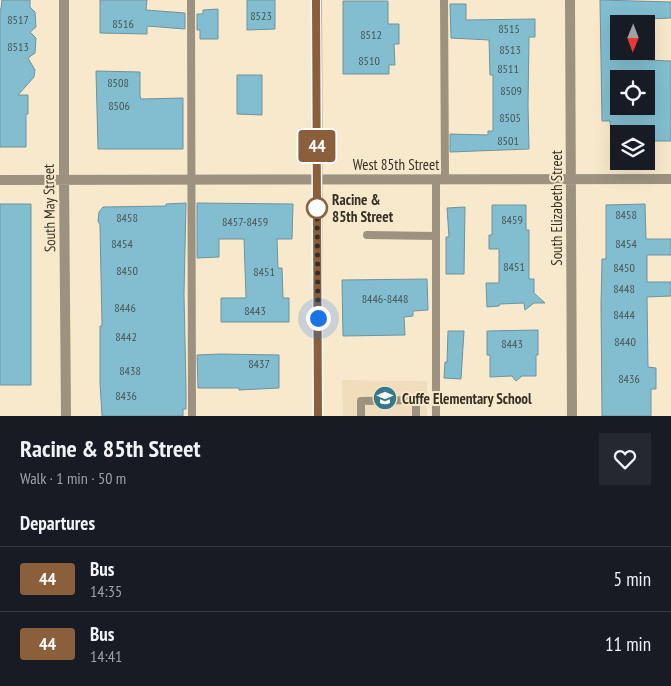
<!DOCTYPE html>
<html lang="en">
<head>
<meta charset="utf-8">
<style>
	body { margin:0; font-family:"PT Sans Narrow",sans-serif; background:#242831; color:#f1f3f6; height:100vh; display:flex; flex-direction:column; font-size:19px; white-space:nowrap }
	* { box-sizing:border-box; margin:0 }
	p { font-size:16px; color:#9ea1a6 }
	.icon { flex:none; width:28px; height:28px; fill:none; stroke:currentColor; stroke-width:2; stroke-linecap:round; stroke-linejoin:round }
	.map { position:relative; height:416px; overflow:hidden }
	.drawer { display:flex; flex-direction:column; background:#171b24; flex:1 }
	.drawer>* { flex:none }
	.badge { padding:0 10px; border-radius:4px; font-size:18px; line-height:32px }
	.needle { width:32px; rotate:181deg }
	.controls { position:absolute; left:610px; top:15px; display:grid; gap:10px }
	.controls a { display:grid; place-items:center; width:45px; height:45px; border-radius:0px; background:#171b24; box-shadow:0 5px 20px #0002; font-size:25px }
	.you { position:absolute; width:25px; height:25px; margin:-12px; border:4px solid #fff; border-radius:50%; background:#1a73e8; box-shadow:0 0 0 8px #1a73e833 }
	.map>.badge { position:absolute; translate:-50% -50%; box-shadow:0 0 0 2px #fff }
	h2 { padding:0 20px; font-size:19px; line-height:45px }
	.round { display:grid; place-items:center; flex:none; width:52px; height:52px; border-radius:0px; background:#242831 }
	.headline { display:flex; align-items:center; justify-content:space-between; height:85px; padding:0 20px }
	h1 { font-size:24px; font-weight:700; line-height:38px }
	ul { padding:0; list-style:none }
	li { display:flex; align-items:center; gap:15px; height:65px; padding:0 20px; border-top:1px solid #363941 }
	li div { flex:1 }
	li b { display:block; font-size:19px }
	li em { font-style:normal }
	li .badge { min-width:55px; font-weight:700; text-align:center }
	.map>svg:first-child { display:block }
</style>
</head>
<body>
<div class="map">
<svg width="671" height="416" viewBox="0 0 671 416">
	<rect width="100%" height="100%" fill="#f8e9cd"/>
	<!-- built -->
	<path fill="#f0ddbb" d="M342,380L427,381V416H343Z"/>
	<!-- building -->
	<path fill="#82bed0" stroke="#70929c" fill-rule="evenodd" d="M2,0H30V7L35,12L36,27L30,32L36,38L35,53L28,58L35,70L34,77L18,95H28V114H26V147H0V9H1Z
		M100,0H147L146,10L185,13V29L147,26V34L100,33Z
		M247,0H275V29L247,30Z
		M600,0L671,2V18L648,19V24H619V51H648V60L671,61V141H646V134H611L610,121H602ZM619,79H646V106H619Z
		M343,1H388V24H399V44H394L395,65H389V74H343Z
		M450,4H466V20L535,19V37H529L528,105L529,149L450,152V134L488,135V131H493V75H490L489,40L451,38Z
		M218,9V39H200V30H197V14H203V10Z
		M96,71L140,72V96L141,99L183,98V149H98Z
		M237,75H262V115L237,114Z
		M186,203L184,294L186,388V409H183V416H102L100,383V326H102L100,225L98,221L99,212L103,207L166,206V204Z
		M197,203L293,204L292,239H277L278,268H282L283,298H289V322H221V298H246L244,239H219V257L197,258Z
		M0,204H31V385H0Z
		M645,204L646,239H671V255H647V282H671V296L647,297L648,367L656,368V389H651V416H602L601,305L602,259H606V205Z
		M492,205H526V230H529V279H534V293L545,303H534L525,310L524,303L500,304L499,306L487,307L486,283H499V249H489V235H492Z
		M465,207L464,274H446V237H449L447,208Z
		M427,279L428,310L413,311V316L404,317L405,335L343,336L342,280Z
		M538,330V355H536V376H522L516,381L512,376L490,377V355H487V331Z
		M448,331H464L461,379L444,378L445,362H447Z
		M220,354L279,355V388L239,390V388H198L197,355Z"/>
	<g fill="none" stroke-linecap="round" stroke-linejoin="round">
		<!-- lane -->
		<path stroke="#9c927f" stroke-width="8" d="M191,0L192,416
			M444,0L445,179
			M436,179V416
			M367,235L436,236
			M361,416V401L416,400V416"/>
		<!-- street -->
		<path stroke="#9c927f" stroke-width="10" d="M64,0V180L66,416
			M570,0L572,416
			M0,180L671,179"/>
		<!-- secondary -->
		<path stroke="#77684c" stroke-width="10" d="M317,0L318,416"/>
	</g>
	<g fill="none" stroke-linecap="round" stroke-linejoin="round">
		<!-- line casing -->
		<g stroke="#fff" stroke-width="11">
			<path id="line" d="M316,0L318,416"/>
		</g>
		<!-- line -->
		<use href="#line" stroke="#8b5e3c" stroke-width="8"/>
		<!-- walk -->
		<path stroke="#363026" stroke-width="5" stroke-dasharray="0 9" d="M317,208V200L318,318"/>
	</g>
	<!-- icons -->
	<defs>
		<g id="school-disc" transform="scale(1.25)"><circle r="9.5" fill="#37798b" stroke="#f8e9cd"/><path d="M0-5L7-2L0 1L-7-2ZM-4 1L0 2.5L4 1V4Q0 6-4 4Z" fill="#fff"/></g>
	</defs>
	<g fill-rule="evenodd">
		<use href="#school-disc" x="385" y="398"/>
	</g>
	<!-- markers -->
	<circle fill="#fff" stroke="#8b5e3c" stroke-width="2.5" cx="317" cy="208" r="10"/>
	<g text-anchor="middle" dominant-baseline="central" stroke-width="4" stroke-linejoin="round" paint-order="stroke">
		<!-- number labels -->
		<g font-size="12" fill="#495450">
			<text x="261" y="15">8523</text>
			<text x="18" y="19">8517</text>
			<text x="123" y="23">8516</text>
			<text x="509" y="28">8515</text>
			<text x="371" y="34">8512</text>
			<text x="18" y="46">8513</text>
			<text x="510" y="49">8513</text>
			<text x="369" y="60">8510</text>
			<text x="508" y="68">8511</text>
			<text x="118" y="82">8508</text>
			<text x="511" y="90">8509</text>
			<text x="119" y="105">8506</text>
			<text x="510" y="117">8505</text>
			<text x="508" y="140">8501</text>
			<text x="626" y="214">8458</text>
			<text x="127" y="217">8458</text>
			<text x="512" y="219">8459</text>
			<text x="245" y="221">8457-8459</text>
			<text x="122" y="243">8454</text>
			<text x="626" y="243">8454</text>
			<text x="514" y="266">8451</text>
			<text x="624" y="267">8450</text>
			<text x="127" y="270">8450</text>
			<text x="264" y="271">8451</text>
			<text x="624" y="288">8448</text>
			<text x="385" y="298">8446-8448</text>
			<text x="125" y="307">8446</text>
			<text x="255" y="310">8443</text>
			<text x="624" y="314">8444</text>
			<text x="126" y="336">8442</text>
			<text x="625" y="341">8440</text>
			<text x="512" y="343">8443</text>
			<text x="259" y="363">8437</text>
			<text x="130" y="370">8438</text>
			<text x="629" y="378">8436</text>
			<text x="126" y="395">8436</text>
		</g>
		<!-- street labels -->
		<g font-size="15" fill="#363026" stroke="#f8e9cd">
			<text x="396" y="164">West 85th Street</text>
			<text transform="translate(49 208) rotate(-91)">South May Street</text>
			<text transform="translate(556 208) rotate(-90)">South Elizabeth Street</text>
		</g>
		<!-- stop labels -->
		<g font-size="15" font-weight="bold" fill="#363026" stroke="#f8e9cd" text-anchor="start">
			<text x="332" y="199">Racine &amp;<tspan x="332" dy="17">85th Street</tspan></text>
		</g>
		<!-- poi labels -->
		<g font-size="15" font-weight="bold" fill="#363026" stroke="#f8e9cd" text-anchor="start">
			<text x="402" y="398">Cuffe Elementary School</text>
		</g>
	</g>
</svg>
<div class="controls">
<a><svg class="needle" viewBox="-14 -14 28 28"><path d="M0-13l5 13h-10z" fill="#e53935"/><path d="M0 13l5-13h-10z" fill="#9ea1a6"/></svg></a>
<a><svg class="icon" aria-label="locate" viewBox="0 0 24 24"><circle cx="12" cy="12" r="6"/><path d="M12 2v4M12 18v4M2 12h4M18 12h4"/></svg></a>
<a><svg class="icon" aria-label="layers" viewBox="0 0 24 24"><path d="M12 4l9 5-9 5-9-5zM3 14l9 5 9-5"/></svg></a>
</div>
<div class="you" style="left:318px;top:318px"></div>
<b class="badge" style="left:317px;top:146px;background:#8b5e3c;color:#fff">44</b>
</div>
<section class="drawer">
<div class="headline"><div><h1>Racine &amp; 85th Street</h1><p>Walk · 1 min · 50 m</p></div><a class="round"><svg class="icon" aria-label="heart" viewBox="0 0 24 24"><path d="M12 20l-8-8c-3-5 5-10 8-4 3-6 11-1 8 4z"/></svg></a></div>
<h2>Departures</h2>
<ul>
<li><span class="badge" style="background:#8b5e3c;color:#fff">44</span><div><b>Bus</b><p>14:35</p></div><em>5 min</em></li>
<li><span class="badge" style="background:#8b5e3c;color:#fff">44</span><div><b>Bus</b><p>14:41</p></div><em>11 min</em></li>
</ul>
</section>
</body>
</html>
